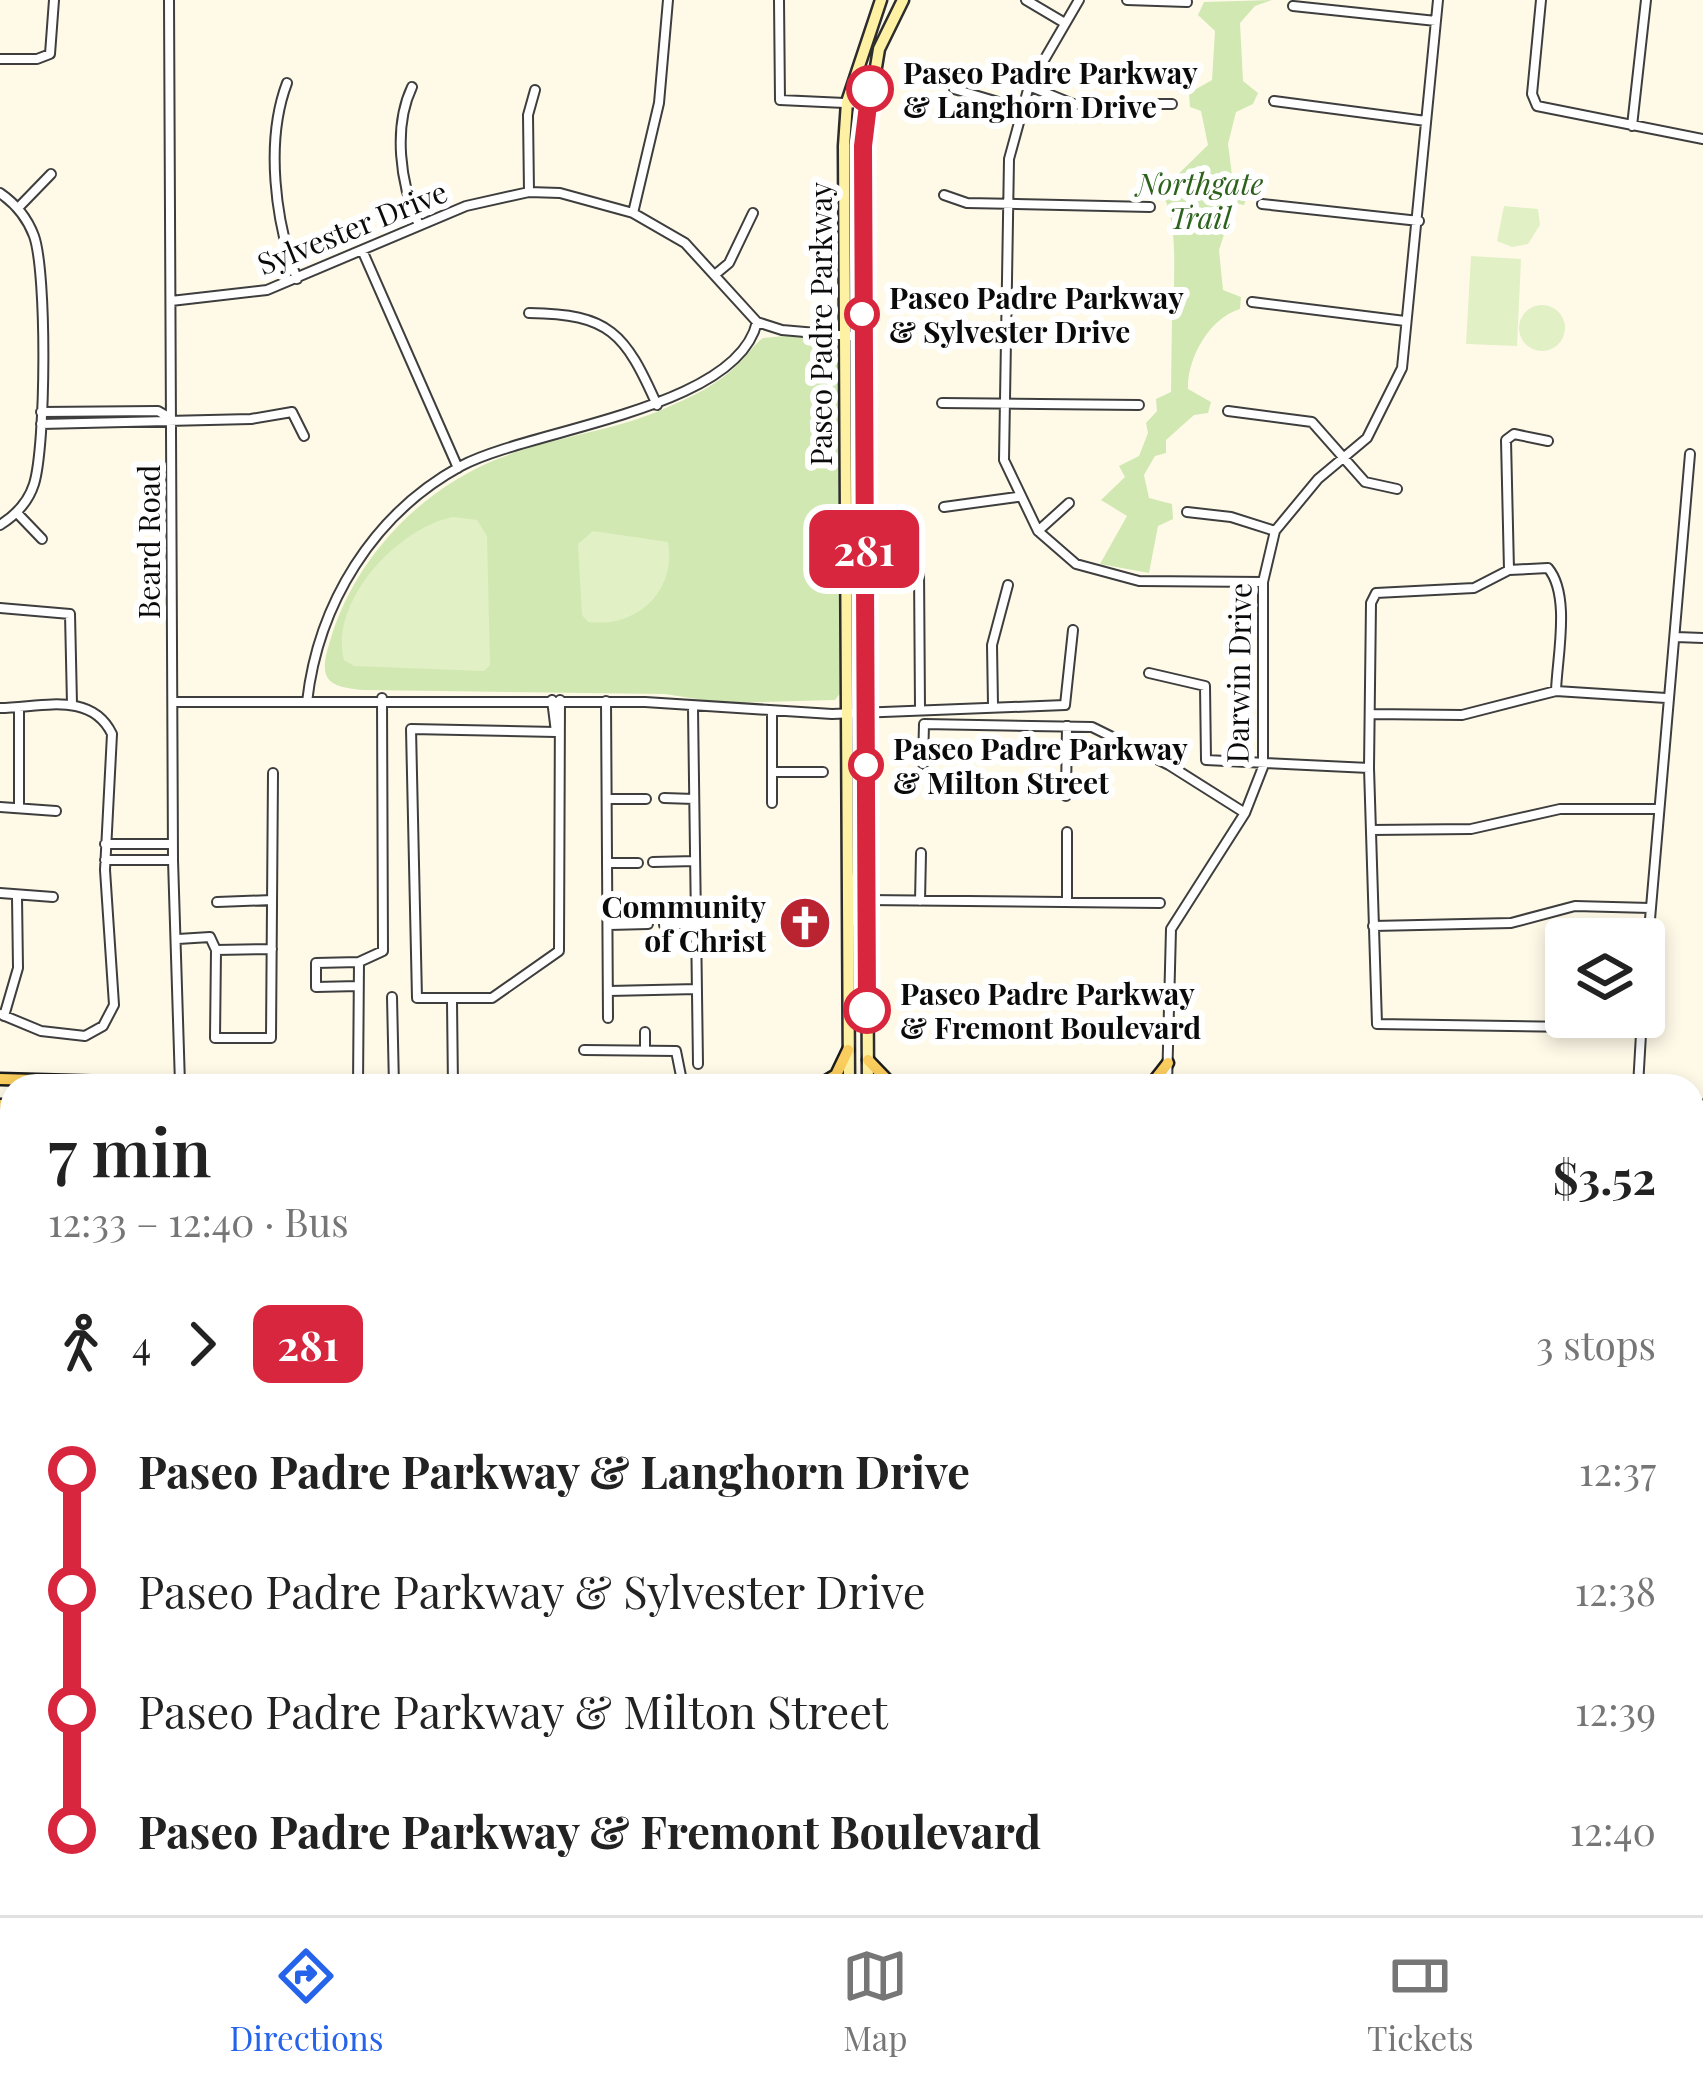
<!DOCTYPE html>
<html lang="en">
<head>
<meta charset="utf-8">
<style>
	body { margin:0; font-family:"Playfair Display",serif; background:#f2f2f2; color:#222; height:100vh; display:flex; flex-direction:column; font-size:45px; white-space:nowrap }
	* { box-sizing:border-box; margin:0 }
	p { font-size:39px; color:#767676 }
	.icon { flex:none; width:66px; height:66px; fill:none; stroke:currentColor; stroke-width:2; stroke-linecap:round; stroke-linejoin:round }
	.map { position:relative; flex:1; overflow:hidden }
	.drawer { position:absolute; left:0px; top:1074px; width:1704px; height:843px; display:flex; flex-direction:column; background:#fff; border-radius:36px 36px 0 0; box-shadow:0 6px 18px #0003 }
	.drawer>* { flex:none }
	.badge { padding:0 24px; border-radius:18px; font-size:42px; line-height:78px }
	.fabs { position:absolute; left:1545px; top:918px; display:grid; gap:24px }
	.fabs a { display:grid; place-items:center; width:120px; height:120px; border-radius:12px; background:#fff; box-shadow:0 6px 18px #0003; font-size:60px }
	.map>.badge { position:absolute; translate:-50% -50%; box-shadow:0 0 0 6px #fff }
	.legs { display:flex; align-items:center; gap:18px; height:132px; padding:0 48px; font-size:39px }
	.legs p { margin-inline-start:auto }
	.summary { display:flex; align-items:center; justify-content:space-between; height:204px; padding:0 48px }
	h1 { font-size:66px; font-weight:600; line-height:90px }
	ul { padding:0 48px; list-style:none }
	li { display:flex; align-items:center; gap:42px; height:120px; font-size:45px }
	li i { display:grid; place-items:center; width:18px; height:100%; margin:0 15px; background:currentColor }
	li i::after { content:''; width:30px; height:30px; margin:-15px; border:9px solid; border-radius:50%; background:#fff }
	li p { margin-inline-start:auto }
	li:first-child i { background:linear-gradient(#0000 50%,currentColor 0) }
	li:last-child i { background:linear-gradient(currentColor 50%,#0000 0) }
	.tabs { display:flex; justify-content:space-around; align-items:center; height:168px; border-top:3px solid #e0e0e0; background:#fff; font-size:33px; color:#767676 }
	.tabs a { display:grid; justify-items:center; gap:6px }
	.tabs .selected { color:#2563eb }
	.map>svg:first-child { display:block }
</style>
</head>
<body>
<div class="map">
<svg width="1703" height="1915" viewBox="0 0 1703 1915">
	<rect width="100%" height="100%" fill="#fffae8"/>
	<!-- green -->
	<path fill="#d1e8b3" d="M1272,0L1255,6L1240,23L1243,81L1258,93L1253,104L1236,112L1228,144L1233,183L1248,194L1244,205L1234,203L1219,250L1223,290L1241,297L1240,309C1209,318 1187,359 1188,389L1211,402L1208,413L1194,415L1166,440V453L1155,456L1144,475L1149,498L1172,504L1173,519L1158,526L1149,573L1100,564L1127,516L1101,500L1125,477L1119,466L1139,456L1148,433L1146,423L1157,411L1156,399L1171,392L1172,314L1166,311L1167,295L1174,292C1174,257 1177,219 1161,191L1208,145L1201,111L1190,107L1189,93L1212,80L1215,31L1198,15L1204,2Z
		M796,335L830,345L840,363L841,692L835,700L722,703L665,694L364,690C326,687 318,679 330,641C354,559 420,489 500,458C554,436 614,432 668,407C692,397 720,383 738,364C747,356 753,345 763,338Z"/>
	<!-- pitch -->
	<path fill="#e2f0c5" d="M1504,206L1538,209L1540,225L1528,244L1512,247L1497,241Z
		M1471,256L1521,259L1517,346L1466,344Z
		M1519 328a23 23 0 1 1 46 0a23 23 0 1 1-46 0Z
		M453,517L477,520L487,536L490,665L484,671L354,666L344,660C329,601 398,528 453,517Z
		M593,531L668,542C677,590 637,629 588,622L582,615L578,544Z"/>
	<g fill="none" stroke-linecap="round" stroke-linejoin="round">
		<!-- minor casing -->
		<g stroke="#3e3e3e" stroke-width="12">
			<path id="minor" d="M169,0L173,860L180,1084
				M779,0L780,100L866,104
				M1026,0L1063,22
				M1079,0L1029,86L1009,159L1004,460L1038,531L1076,564L1139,581L1263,582
				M1127,0L1187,2
				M1541,0L1532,94L1537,106L1703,139
				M1293,6L1436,21
				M0,59H37L50,54L54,0
				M287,83C265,141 275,222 297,279
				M1029,86L1073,104H1172
				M412,87C393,127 400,183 418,223
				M954,89L1022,109
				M1274,101L1426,121
				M1632,126L1646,0
				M529,192L528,115L535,90
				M0,193C16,204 27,217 34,236C47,273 46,445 34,484C28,503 16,515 0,525
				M944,195L967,203L1150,207
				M1262,204L1419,221
				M18,208L51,174
				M633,213L659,103L668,0
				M362,250L458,468
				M717,273L729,263L753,213
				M171,301L267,290L466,206L529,192L560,193L633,213L685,243L757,322L782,330L862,337
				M1252,302L1405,321
				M946,304H1146
				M529,313C610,314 625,333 657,405
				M942,403L1139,405
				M1228,411L1312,422L1365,482L1397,489
				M41,412L158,411L170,418
				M41,424L251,419L292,412L304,436
				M944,507L1017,497
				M1187,512L1231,517L1275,531
				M18,514L42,539
				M1038,531L1069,503
				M919,569L920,709
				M1509,570L1506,440L1514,434L1548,441
				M0,608L70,614L72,704
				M1676,637L1703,638
				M1149,673L1205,686L1206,760L1369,768
				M1556,691C1557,658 1571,595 1548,568L1509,570L1474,588L1376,593L1371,603L1369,768L1377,1024L1641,1028
				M552,700L556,732
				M606,701L608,1018
				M173,702H645L832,714L1065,705L1073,630
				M307,702C318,604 373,514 461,466C530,429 737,410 757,322
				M993,705L992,645L1008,585
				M0,708C39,708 91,690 112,734L105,870L114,1005L103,1026L85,1036L41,1031L0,1014
				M19,708V808
				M693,709L698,1064
				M1371,714L1462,715L1556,691L1666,698
				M556,732L411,729L417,998H492L559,951L560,700
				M923,764L924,724L1092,727L1169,765L1245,813
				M772,772H823
				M1066,796L1067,726
				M664,798L694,799
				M610,799H646
				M772,803V713
				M0,807L56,811
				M1371,830L1471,829L1560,809H1657
				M105,844H173
				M105,860H173
				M653,862L695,861
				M609,863H638
				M0,893L53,897
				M866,900L1160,903
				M920,901L921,853
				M1067,901V832
				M217,902L272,900
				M609,925L648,924
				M664,925L696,923
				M1373,926L1511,923L1575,906L1650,908
				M178,939L210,937L216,950L272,949
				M216,950L215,1038H271L273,773
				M358,986L316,987V963L359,962L383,951L382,698
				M1644,989L1690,454
				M609,991L697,989
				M392,997L394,1086
				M452,1002L453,1086
				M4,1016L18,968L17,897
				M645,1032V1050
				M584,1050L676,1051L683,1086
				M358,1086L359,962
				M1167,1086L1171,929L1245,813L1263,767V582L1275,531L1318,479L1367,438L1402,368L1438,0
				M1638,1086L1642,1017
				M1692,1201H1703
				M1692,1299L1703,1300
				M0,1543L12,1530
				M1693,1632L1698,1401
				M0,1690L12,1677
				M0,1731L12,1743
				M1692,1738H1703
				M1692,1840L1703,1841
				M306,1905L316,1915
				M556,1905L567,1915
				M903,1905L920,1915
				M1146,1905L1149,1915
				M187,1915L198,1905
				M329,1915L338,1905
				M466,1915L476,1905
				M1223,1915H1236
				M1405,1915L1423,1908L1496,1906
				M1599,1915V1905"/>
		</g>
		<!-- secondary casing -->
		<g stroke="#2d2d2d" stroke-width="15">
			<path id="secondary" d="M852,879L857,921L867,927
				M849,1086L844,146L847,102L881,0
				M868,1086L863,146L879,49L903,0
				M761,1915L766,1905"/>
		</g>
		<!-- primary casing -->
		<g stroke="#1c1c1c" stroke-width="15">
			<path id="primary" d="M868,1060L893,1086
				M0,1079L260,1086
				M818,1086L836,1075L848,1050
				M1150,1086L1168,1063
				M0,1105H12
				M1692,1106H1703
				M1692,1128L1703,1129"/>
		</g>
		<!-- motorway casing -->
		<g stroke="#1c1c1c" stroke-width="18">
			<path id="motorway" d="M0,1116L12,1140
				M0,1225L12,1236
				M0,1269L12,1281
				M0,1290L12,1300
				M687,1905L701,1915
				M704,1905L717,1915"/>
		</g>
		<!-- minor -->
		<use href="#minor" stroke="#fff" stroke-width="8"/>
		<!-- secondary -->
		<use href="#secondary" stroke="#fff1a3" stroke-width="10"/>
		<!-- primary -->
		<use href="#primary" stroke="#facd5e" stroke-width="10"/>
		<!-- motorway -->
		<use href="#motorway" stroke="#f59550" stroke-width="14"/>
		<!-- secondary-bridge casing -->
		<g stroke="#2d2d2d" stroke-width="15" stroke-linecap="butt">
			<path id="secondary-bridge" d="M745,1915L751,1905"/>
		</g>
		<!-- secondary-bridge -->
		<use href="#secondary-bridge" stroke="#fff1a3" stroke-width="10"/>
	</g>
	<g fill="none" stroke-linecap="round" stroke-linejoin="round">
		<!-- line-1 casing -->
		<g stroke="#fff" stroke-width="27">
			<path id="line-1" d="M867,1010L863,146L870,89"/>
		</g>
		<!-- line-1 -->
		<use href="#line-1" stroke="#d7263d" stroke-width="18"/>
	</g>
	<!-- icons -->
	<defs>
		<g id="church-disc" transform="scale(2.7)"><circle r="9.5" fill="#ba2330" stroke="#fff"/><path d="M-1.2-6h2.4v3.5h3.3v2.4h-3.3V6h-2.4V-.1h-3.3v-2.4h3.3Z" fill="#fff"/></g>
	</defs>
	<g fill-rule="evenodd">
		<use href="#church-disc" x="805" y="923"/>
	</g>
	<!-- markers -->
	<g fill="#fff" stroke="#d7263d" stroke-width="6">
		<circle cx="870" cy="89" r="21"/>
		<circle cx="862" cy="314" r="15"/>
		<circle cx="866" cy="765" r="15"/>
		<circle cx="867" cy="1010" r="21"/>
	</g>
	<g text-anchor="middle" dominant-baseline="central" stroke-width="12" stroke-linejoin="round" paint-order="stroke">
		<!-- stop labels -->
		<g font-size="30" font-weight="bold" fill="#0b0b0b" stroke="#fff" text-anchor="start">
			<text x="903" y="72">Paseo Padre Parkway<tspan x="903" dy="34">&amp; Langhorn Drive</tspan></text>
			<text x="889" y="297">Paseo Padre Parkway<tspan x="889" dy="34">&amp; Sylvester Drive</tspan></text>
			<text x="893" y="748">Paseo Padre Parkway<tspan x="893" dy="34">&amp; Milton Street</tspan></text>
			<text x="900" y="993">Paseo Padre Parkway<tspan x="900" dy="34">&amp; Fremont Boulevard</tspan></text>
		</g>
		<!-- park labels -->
		<g font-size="30" font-style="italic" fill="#2d621c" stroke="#fff">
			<text x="1200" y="183">Northgate<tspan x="1200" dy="34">Trail</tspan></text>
		</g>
		<!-- street labels -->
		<g font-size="30" fill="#0b0b0b" stroke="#fff">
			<text transform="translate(352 227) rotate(-22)">Sylvester Drive</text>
			<text transform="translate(820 324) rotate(-90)">Paseo Padre Parkway</text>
			<text transform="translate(148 542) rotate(-90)">Beard Road</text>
			<text transform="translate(1238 673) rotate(-89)">Darwin Drive</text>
		</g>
		<!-- poi labels -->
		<g font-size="30" font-weight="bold" fill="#0b0b0b" stroke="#fff" text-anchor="end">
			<text x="766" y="906">Community<tspan x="766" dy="34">of Christ</tspan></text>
		</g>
	</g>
</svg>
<div class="fabs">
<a><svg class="icon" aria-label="layers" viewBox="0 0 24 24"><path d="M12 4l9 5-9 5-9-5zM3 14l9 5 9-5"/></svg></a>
</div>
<b class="badge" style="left:864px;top:549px;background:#d7263d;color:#fff">281</b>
<section class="drawer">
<div class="summary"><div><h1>7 min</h1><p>12:33 – 12:40 · Bus</p></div><b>$3.52</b></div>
<div class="legs"><svg class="icon" aria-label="walk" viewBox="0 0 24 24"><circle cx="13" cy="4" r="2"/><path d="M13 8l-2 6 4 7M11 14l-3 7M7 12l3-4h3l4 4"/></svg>4<svg class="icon" aria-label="forward" viewBox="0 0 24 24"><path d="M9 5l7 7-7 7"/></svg><b class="badge" style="background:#d7263d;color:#fff">281</b><p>3 stops</p></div>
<ul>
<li><i style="color:#d7263d"></i><b>Paseo Padre Parkway &amp; Langhorn Drive</b><p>12:37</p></li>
<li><i style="color:#d7263d"></i><span>Paseo Padre Parkway &amp; Sylvester Drive</span><p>12:38</p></li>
<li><i style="color:#d7263d"></i><span>Paseo Padre Parkway &amp; Milton Street</span><p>12:39</p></li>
<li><i style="color:#d7263d"></i><b>Paseo Padre Parkway &amp; Fremont Boulevard</b><p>12:40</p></li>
</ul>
</section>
</div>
<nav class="tabs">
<a class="selected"><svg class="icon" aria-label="directions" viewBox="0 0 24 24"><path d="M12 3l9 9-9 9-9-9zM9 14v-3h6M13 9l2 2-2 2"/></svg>Directions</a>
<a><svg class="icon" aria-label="map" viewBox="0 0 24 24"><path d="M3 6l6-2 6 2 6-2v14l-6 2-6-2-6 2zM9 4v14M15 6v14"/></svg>Map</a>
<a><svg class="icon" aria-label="tickets" viewBox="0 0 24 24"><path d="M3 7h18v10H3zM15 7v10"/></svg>Tickets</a>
</nav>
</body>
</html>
